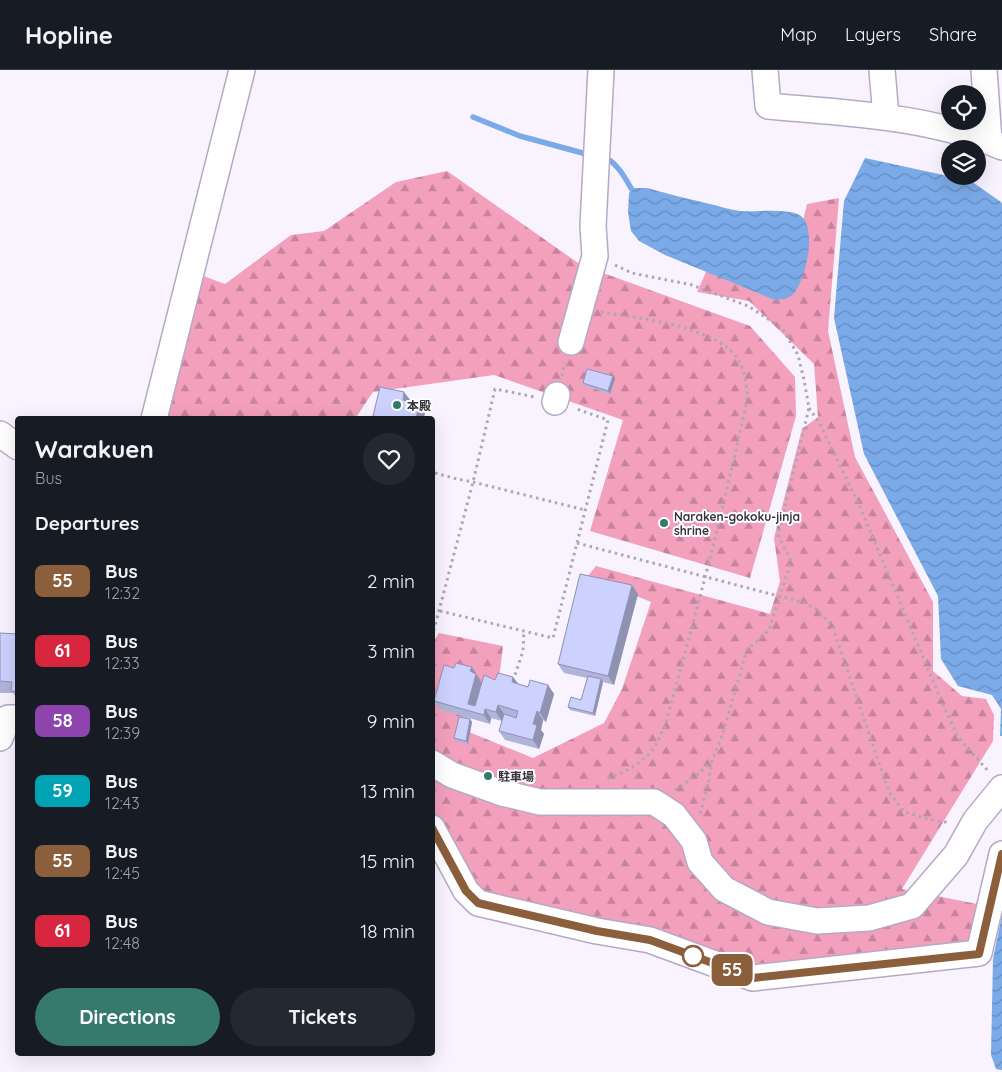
<!DOCTYPE html>
<html lang="en">
<head>
<meta charset="utf-8">
<style>
	body { margin:0; font-family:Quicksand,"Noto Sans JP",sans-serif; background:#242831; color:#f1f3f6; height:100vh; display:flex; flex-direction:column; font-size:19px; white-space:nowrap }
	* { box-sizing:border-box; margin:0 }
	p { font-size:16px; color:#9ea1a6 }
	.icon { flex:none; width:28px; height:28px; fill:none; stroke:currentColor; stroke-width:2; stroke-linecap:round; stroke-linejoin:round }
	.map { position:relative; flex:1; overflow:hidden }
	.side { position:absolute; left:15px; top:346px; width:420px; height:640px; display:flex; flex-direction:column; background:#171b24; border-radius:5px; box-shadow:0 5px 20px #0002 }
	.side>* { flex:none }
	.badge { padding:0 10px; border-radius:8px; font-size:18px; line-height:32px }
	.buttons { position:absolute; left:941px; top:15px; display:grid; gap:10px }
	.buttons a { display:grid; place-items:center; width:45px; height:45px; border-radius:50%; background:#171b24; box-shadow:0 5px 20px #0002; font-size:25px }
	.map>.badge { position:absolute; translate:-50% -50%; box-shadow:0 0 0 2px #fff }
	h2 { padding:0 20px; font-size:19px; line-height:45px }
	.round { display:grid; place-items:center; flex:none; width:52px; height:52px; border-radius:26px; background:#242831 }
	.summary { display:flex; align-items:center; justify-content:space-between; height:85px; padding:0 20px }
	h1 { font-size:24px; font-weight:700; line-height:38px }
	.action { display:flex; gap:10px; margin-top:auto; padding:10px 20px }
	.action a { flex:1; height:58px; border-radius:30px; background:#367a6d; color:#fff; font-size:20px; font-weight:700; line-height:58px; text-align:center }
	.action a+a { background:#242831; color:#f1f3f6 }
	ul { padding:0; list-style:none }
	li { display:flex; align-items:center; gap:15px; height:70px; padding:0 20px }
	li div { flex:1 }
	li b { display:block; font-size:19px }
	li em { font-style:normal }
	li .badge { min-width:55px; font-weight:700; text-align:center }
	header { display:flex; align-items:center; gap:30px; box-sizing:border-box; height:70px; padding:0 25px; background:#171b24; border-bottom:1px solid #363941 }
	header strong { font-size:24px }
	nav { display:flex; gap:28px; margin-inline-start:auto; font-size:18px }
	.map>svg:first-child { display:block }
</style>
</head>
<body>
<header>
<strong>Hopline</strong>
<nav><a>Map</a><a>Layers</a><a>Share</a></nav>
</header>
<div class="map">
<svg width="1002" height="1002" viewBox="0 0 1002 1002">
	<defs>
		<pattern id="forest-firs" width="22" height="20" patternUnits="userSpaceOnUse" patternTransform="scale(1.25)"><rect width="22" height="20" fill="#f3a0bd"/><path d="M5 1l3.5 6h-7zM16 11l3.5 6h-7z" fill="#c6839b"/></pattern>
		<pattern id="water-waves" width="16" height="10" patternUnits="userSpaceOnUse" patternTransform="scale(1.25)"><rect width="16" height="10" fill="#7baae9"/><path d="M0 5q4-4 8 0t8 0" fill="none" stroke="#668bbe"/></pattern>
	</defs>
	<rect width="100%" height="100%" fill="#f8f3ff"/>
	<!-- forest -->
	<path fill="url(#forest-firs)" d="M447,101L581,195L750,256L795,307L796,346L750,508L590,461L623,350L494,305L373,322L355,349H160L198,204L225,214L291,165L324,161L396,112Z
		M839,128L828,261L855,387L933,532V601L962,626L986,629L994,645L993,671L902,819L982,835L966,876L757,898L477,823L433,745L432,574L439,563L503,576L498,617L474,615L464,660L533,688L604,653L622,619L651,532L588,506L596,496L770,544L780,511L774,468L802,359L818,347L814,294L749,231L697,222L712,189L785,226L807,134Z"/>
	<!-- water -->
	<path fill="url(#water-waves)" d="M865,88L971,111L1001,132L1002,134V666H1000L1001,639L992,625L958,616L941,589L938,526L864,384L834,248L844,131Z
		M631,118H647C668,124 689,129 710,134C720,136 730,140 740,141C754,142 790,138 801,146C817,159 806,207 795,222C790,229 783,229 775,230L665,185L639,171L631,161L628,142L629,124Z
		M1002,845V1000L996,999L991,985L993,889Z"/>
	<g fill="none" stroke-linecap="round" stroke-linejoin="round">
		<!-- stream -->
		<path stroke="#7baae9" stroke-width="5.5" d="M473,47L520,66L590,85
			M604,87C617,93 624,106 631,118"/>
		<!-- minor casing -->
		<g stroke="#b6a9c5" stroke-width="28">
			<path id="minor" d="M765,0L768,36C845,43 930,46 1002,77
				M882,0L886,47
				M984,0L989,71
				M571,272L595,186L593,156L601,0
				M555,332L557,325
				M154,349L242,0
				M0,364L18,377
				M0,668L8,648H18
				M432,693L452,705L502,723L540,732H654L674,745L694,771L700,792L724,819L768,842L817,851L869,848L912,836L956,785L975,751L1002,718
				M432,758L466,821L478,833L597,861L650,870L753,908L979,883L1002,784"/>
		</g>
		<!-- path -->
		<path stroke="#aca7b3" stroke-width="3" stroke-dasharray="2.5 4" stroke-linecap="butt" d="M615,195L632,203L692,215L748,236L782,258L798,285L804,310L809,338L778,465L791,491L769,560L747,580L722,666L712,691L708,715L700,744
			M601,242C638,248 716,256 738,289C744,299 747,314 747,325C746,339 742,353 739,366C735,385 731,403 726,422C708,501 686,578 665,656C662,662 659,669 656,675C645,692 625,703 606,709
			M562,306L565,292
			M809,338L820,354L860,437L941,630L958,667L989,702
			M435,403L457,409L473,412L585,440
			M577,473L805,533L816,539L832,555L889,722L903,741L924,748L950,753
			M440,541L553,568L608,350L574,338
			M432,567L473,412L495,319L535,327
			M513,611L523,581L524,561
			M675,720L697,705L711,692"/>
		<!-- minor -->
		<use href="#minor" stroke="#fff" stroke-width="25"/>
	</g>
	<!-- wall -->
	<path fill="#b0b4da" d="M615,309L610,324L585,316L583,313Z
		M638,524L614,615L603,612L595,646L570,640L568,637L581,630L587,608L564,603L558,594Z
		M0,563L18,564V630L13,623H0Z
		M478,606V607L482,613L495,610L518,614L528,617L548,615L554,624L546,652L543,650L541,660L544,664L539,679L505,670L499,661L502,651L491,648L490,654L441,640L434,631Z
		M470,649L472,652L468,674L456,671L454,668Z"/>
	<!-- shaded-wall -->
	<path fill="#9092b2" d="M613,306L615,309L610,324L608,321Z
		M404,322L411,331L409,339L403,330Z
		M419,334L425,343L424,349H416Z
		M632,515L638,524L614,615L608,606Z
		M472,597L482,613L474,642L468,634L470,601Z
		M513,607L520,616L512,612Z
		M601,609L603,612L595,646L593,643Z
		M548,615L554,624L546,652L540,643Z
		M498,635L504,644L502,651L496,642Z
		M485,639L491,648L490,654L484,645Z
		M537,641L543,650L541,660L544,664L539,679L533,670V654Z
		M470,649L472,652L468,674L466,671Z"/>
	<!-- building -->
	<path fill="#cdd1fe" stroke="#9092b2" d="M587,299L613,306L608,321L583,313Z
		M380,317L404,322L403,330L419,334L416,349H395L390,348V349H378L379,347L373,346Z
		M580,504L632,515L608,606L558,594Z
		M0,563L18,564V622L11,621L12,612L0,611Z
		M456,593L472,597L470,601L476,604L468,634L475,636L484,605L495,610L498,603L513,607L512,612L528,617L530,610L548,615L540,643L537,641L533,654L537,655L533,670L499,661L504,644L516,648L518,641L498,635L496,642L485,639L484,645L434,631L444,595L454,598Z
		M588,606L601,609L593,643L568,637L571,627L581,630Z
		M459,647L470,649L466,671L454,668Z"/>
	<g fill="none" stroke-linecap="round" stroke-linejoin="round">
		<!-- line casing -->
		<g stroke="#fff" stroke-width="11">
			<path id="line" d="M432,758L466,821L478,833L597,861L650,870L753,908L979,884L1002,784"/>
		</g>
		<!-- line -->
		<use href="#line" stroke="#8b5e3c" stroke-width="8"/>
	</g>
	<!-- markers -->
	<g fill="#367a6d" stroke="#fff" stroke-width="2">
		<circle cx="397" cy="335" r="5"/>
		<circle cx="664" cy="453" r="5"/>
		<circle cx="488" cy="706" r="5"/>
	</g>
	<circle fill="#fff" stroke="#8b5e3c" stroke-width="2.5" cx="693" cy="886" r="10"/>
	<g text-anchor="middle" dominant-baseline="central" stroke-width="4" stroke-linejoin="round" paint-order="stroke">
		<!-- poi labels -->
		<g font-size="12" font-weight="bold" fill="#37323d" stroke="#fff" text-anchor="start">
			<text x="407" y="335">本殿</text>
			<text x="674" y="446">Naraken-gokoku-jinja<tspan x="674" dy="14">shrine</tspan></text>
			<text x="498" y="706">駐車場</text>
		</g>
	</g>
</svg>
<div class="buttons">
<a><svg class="icon" aria-label="locate" viewBox="0 0 24 24"><circle cx="12" cy="12" r="6"/><path d="M12 2v4M12 18v4M2 12h4M18 12h4"/></svg></a>
<a><svg class="icon" aria-label="layers" viewBox="0 0 24 24"><path d="M12 4l9 5-9 5-9-5zM3 14l9 5 9-5"/></svg></a>
</div>
<b class="badge" style="left:732px;top:900px;background:#8b5e3c;color:#fff">55</b>
<section class="side">
<div class="summary"><div><h1>Warakuen</h1><p>Bus</p></div><a class="round"><svg class="icon" aria-label="heart" viewBox="0 0 24 24"><path d="M12 20l-8-8c-3-5 5-10 8-4 3-6 11-1 8 4z"/></svg></a></div>
<h2>Departures</h2>
<ul>
<li><span class="badge" style="background:#8b5e3c;color:#fff">55</span><div><b>Bus</b><p>12:32</p></div><em>2 min</em></li>
<li><span class="badge" style="background:#d7263d;color:#fff">61</span><div><b>Bus</b><p>12:33</p></div><em>3 min</em></li>
<li><span class="badge" style="background:#8e44ad;color:#fff">58</span><div><b>Bus</b><p>12:39</p></div><em>9 min</em></li>
<li><span class="badge" style="background:#00a3b4;color:#fff">59</span><div><b>Bus</b><p>12:43</p></div><em>13 min</em></li>
<li><span class="badge" style="background:#8b5e3c;color:#fff">55</span><div><b>Bus</b><p>12:45</p></div><em>15 min</em></li>
<li><span class="badge" style="background:#d7263d;color:#fff">61</span><div><b>Bus</b><p>12:48</p></div><em>18 min</em></li>
</ul>
<div class="action"><a>Directions</a><a>Tickets</a></div>
</section>
</div>
</body>
</html>
